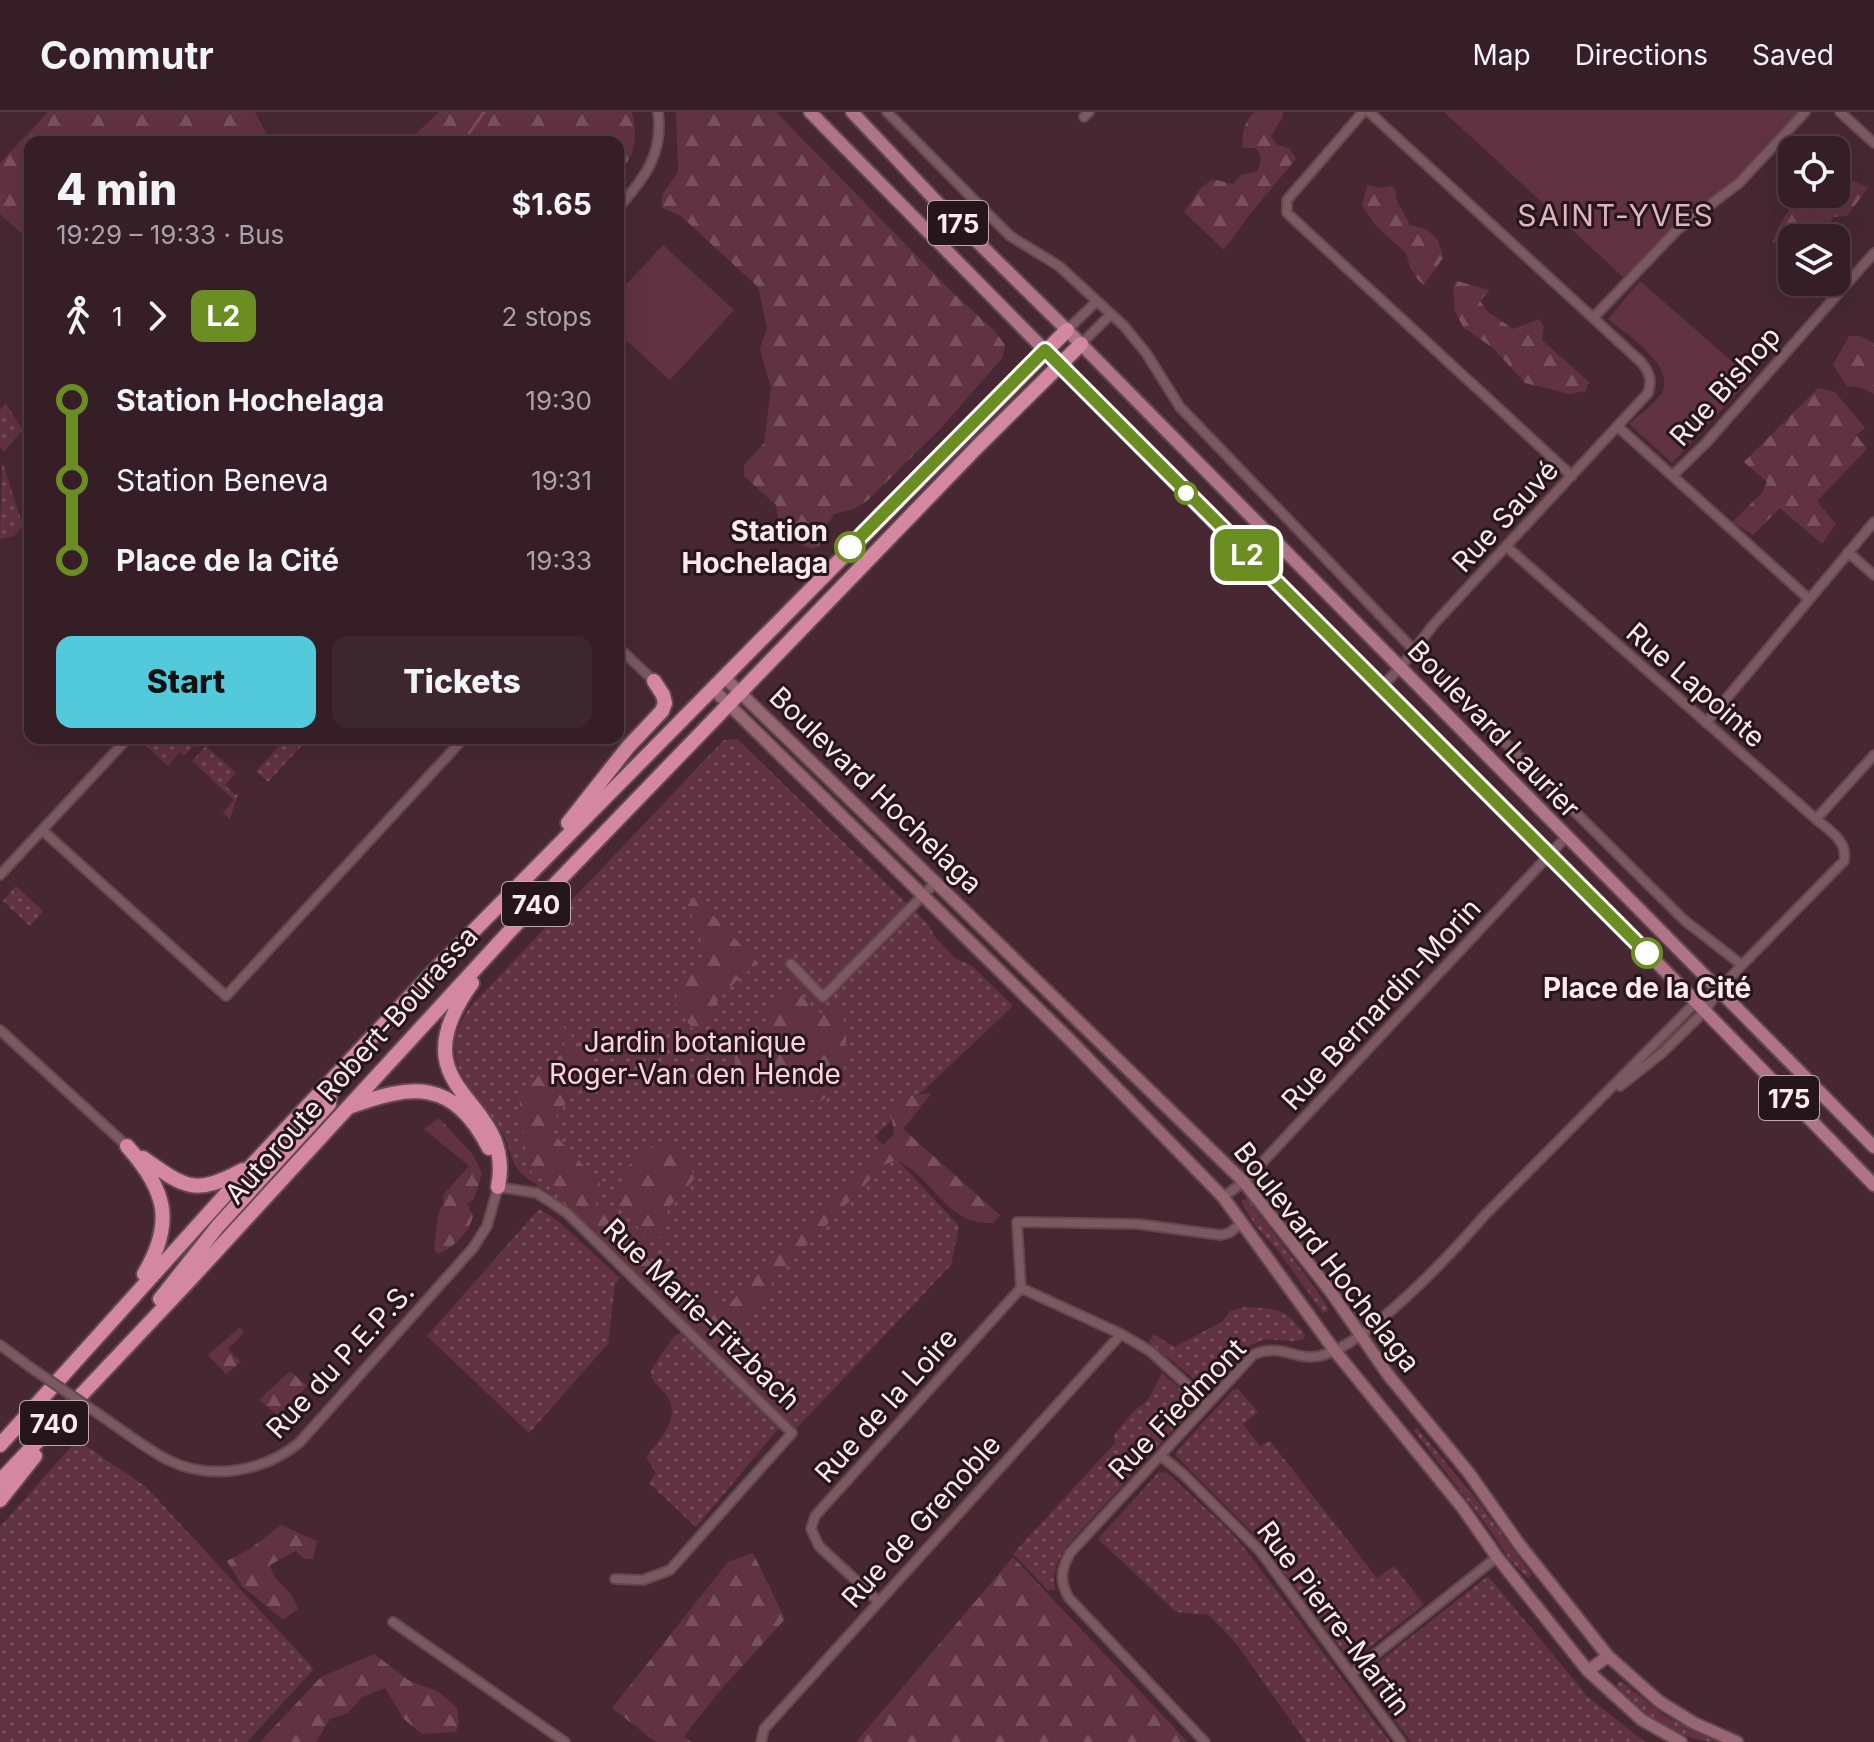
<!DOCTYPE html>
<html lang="en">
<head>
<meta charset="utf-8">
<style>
	body { margin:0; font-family:Inter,sans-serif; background:#3d272e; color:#f1f3f6; height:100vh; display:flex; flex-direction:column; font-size:30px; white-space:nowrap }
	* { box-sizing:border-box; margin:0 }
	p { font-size:26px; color:#aaa2a7 }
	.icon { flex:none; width:44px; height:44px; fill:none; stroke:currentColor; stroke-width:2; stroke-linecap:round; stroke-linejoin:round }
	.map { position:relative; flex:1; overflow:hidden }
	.details { position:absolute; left:24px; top:24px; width:600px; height:608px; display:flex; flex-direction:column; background:#351e26; border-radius:16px; box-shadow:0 8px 32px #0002,0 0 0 2px #4f3c43 }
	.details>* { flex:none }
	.badge { padding:0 16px; border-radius:12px; font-size:28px; line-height:52px }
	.controls { position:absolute; left:1778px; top:24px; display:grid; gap:16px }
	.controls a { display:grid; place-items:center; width:72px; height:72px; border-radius:16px; background:#351e26; box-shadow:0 8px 32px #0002,0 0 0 2px #4f3c43; font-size:40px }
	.map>.badge { position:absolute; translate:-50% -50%; box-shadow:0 0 0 4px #fff }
	.legs { display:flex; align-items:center; gap:12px; height:88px; padding:0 32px; font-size:26px }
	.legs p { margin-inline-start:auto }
	.overview { display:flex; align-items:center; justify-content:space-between; height:136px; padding:0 32px }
	h1 { font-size:44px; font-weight:800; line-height:60px }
	.cta { display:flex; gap:16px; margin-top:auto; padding:16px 32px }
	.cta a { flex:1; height:92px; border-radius:16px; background:#53cadc; color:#111; font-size:32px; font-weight:800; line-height:92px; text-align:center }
	.cta a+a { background:#3d272e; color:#f1f3f6 }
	ul { padding:0 32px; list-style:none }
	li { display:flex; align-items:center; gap:28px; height:80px; font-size:30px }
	li i { display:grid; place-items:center; width:12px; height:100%; margin:0 10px; background:currentColor }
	li i::after { content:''; width:20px; height:20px; margin:-10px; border:6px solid; border-radius:50%; background:#351e26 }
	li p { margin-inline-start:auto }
	li:first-child i { background:linear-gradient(#0000 50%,currentColor 0) }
	li:last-child i { background:linear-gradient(currentColor 50%,#0000 0) }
	header { display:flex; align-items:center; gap:48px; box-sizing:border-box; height:112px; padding:0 40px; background:#351e26; border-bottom:2px solid #4f3c43 }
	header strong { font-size:38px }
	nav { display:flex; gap:44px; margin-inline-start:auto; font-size:28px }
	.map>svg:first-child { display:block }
</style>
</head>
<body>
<header>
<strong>Commutr</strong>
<nav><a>Map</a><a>Directions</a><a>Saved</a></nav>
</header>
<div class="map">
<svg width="1874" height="1630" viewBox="0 0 1874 1630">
	<defs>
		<pattern id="grass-dots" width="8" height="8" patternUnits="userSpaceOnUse" patternTransform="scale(2)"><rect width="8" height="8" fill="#613242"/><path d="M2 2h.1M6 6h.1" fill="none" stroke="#79505e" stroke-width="1.8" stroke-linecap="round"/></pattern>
		<pattern id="forest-firs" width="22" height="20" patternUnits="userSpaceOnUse" patternTransform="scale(2)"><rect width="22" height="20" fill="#613242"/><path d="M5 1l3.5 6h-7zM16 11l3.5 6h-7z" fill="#79505e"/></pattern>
	</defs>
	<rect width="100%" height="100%" fill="#472832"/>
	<!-- grass -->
	<path fill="url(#grass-dots)" d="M6,292L23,318L4,339L0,336V298Z
		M2,349L23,414L14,424L0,427Z
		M153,626H198L200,628L184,644L180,640L168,654L146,634Z
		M287,626L307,628L268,670L256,659Z
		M737,627L928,812L935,825L956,847L971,853L1013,894L875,1024L959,1114L951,1153L792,1321L548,1080C538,1073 520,1064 515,1053C510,1044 509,1033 504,1024C478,978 429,951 471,894L724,628Z
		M206,634L236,661L225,673L235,683L238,682L230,707L223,701L234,688L192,649Z
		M16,774L43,799L30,814L3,789Z
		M1247,1086L1316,1177L1329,1198L1323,1201L1277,1137L1256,1115L1241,1089Z
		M539,1097L557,1108L620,1166L615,1172L608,1232L529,1321L427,1224Z
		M1245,1195C1278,1197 1285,1196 1305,1223L1304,1227C1292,1233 1275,1224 1260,1229C1237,1237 1226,1263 1208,1276L1200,1272L1149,1230L1154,1222L1174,1235L1222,1210L1230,1199Z
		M681,1221L779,1316L696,1415L649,1371L656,1361L646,1345C661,1326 685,1303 663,1279C656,1271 651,1270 651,1258L674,1224Z
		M1162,1261L1192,1287L1191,1299L1066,1435C1057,1450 1052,1460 1055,1478H1048L1013,1442L1115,1331L1114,1323L1133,1300L1148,1288Z
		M1238,1277L1258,1300L1243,1312L1260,1334L1270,1329L1377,1466L1394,1454L1424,1493L1358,1544L1353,1546L1345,1542L1261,1429L1176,1344V1340L1233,1278Z
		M1417,1316L1473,1383L1532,1463L1528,1466L1510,1448L1488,1415L1414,1319Z
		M77,1328L146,1375L314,1557L247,1630H0V1415Z
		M1163,1360L1167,1361L1227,1416L1246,1438L1390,1630H1306L1235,1530L1209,1503L1176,1500L1098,1427L1158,1361Z
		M1488,1464L1588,1585L1645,1630H1411L1368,1571L1367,1562L1370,1557Z
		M1621,1569L1665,1604L1717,1630C1682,1630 1638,1601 1616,1573Z"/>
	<!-- forest -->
	<path fill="url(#forest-firs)" d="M48,0H255L271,30H30V129L0,102V51Z
		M439,0H632C638,25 636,43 618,62V30H407Z
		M676,0H776L953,181L994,218L1005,233L1003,245L942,315L868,388L854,397L834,402L824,418L819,434L813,437C791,429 778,416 776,393L744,364V353L764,331L771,276L760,237L767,216L758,175L681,104L661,95L663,81L678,60Z
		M1254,0H1283V5L1271,24L1277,33L1289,36L1296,47L1250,102L1224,138L1184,100L1201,76L1212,67L1233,72L1241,63L1258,59L1261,45L1256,36H1243C1241,21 1244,12 1254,0Z
		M1836,49L1850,67L1868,76L1847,104L1834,105C1819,124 1817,126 1792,126V135L1773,130C1776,114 1791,97 1799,82H1836Z
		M1367,73L1380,76L1392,74L1396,80V87L1410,113C1431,117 1440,125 1443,146L1424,173L1418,168L1410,155L1406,141L1376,114L1362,93Z
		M1457,169L1490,178L1480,189L1488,200L1513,217L1539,207L1544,215L1542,228L1589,270L1586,279L1569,282L1525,271L1493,236L1463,215L1455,199L1453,175Z
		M1849,224H1860L1874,231V282L1862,276L1847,274L1833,253Z
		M1818,276L1835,280L1865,316L1856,323L1867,337L1817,389L1836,412L1822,432L1780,396L1753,423L1732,410L1762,381L1767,370L1744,350Z
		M695,784L758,851C741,865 725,877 713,896C707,906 708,915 699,923L675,896L680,865L709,840L701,829L688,793Z
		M792,875L815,898L822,902L829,895L840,897C850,919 845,947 842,970L820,990C805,986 749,976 741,967C733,958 735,947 735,937L768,917L771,899Z
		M563,915L606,962L596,970H581L548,1016L600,1071L595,1096L602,1098L610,1095L646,1124L638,1136L656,1156L698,1177L729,1205L719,1216L790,1284L782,1294L601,1116L552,1071L534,1063L527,1052L519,985L531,974L542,958L567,937L558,920Z
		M932,981L903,1017L1000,1103L993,1111C944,1113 935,1065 896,1048L884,1053L775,1166L757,1199L741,1216L724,1197L894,1022L891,1002L894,988L905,984Z
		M439,1006L473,1043L482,1061L474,1087L467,1092L473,1104C470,1119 452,1138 437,1142L434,1136L438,1102L444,1091L443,1083L469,1054L424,1017Z
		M664,1029L685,1043L695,1066L667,1097L668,1107L663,1125H649L609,1083L625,1064L626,1056L649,1037Z
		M240,1215L244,1221L228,1237L241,1250L226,1262L208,1243Z
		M290,1259L307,1274L278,1304L259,1288Z
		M281,1413L317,1429L313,1447H305L295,1439L270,1453C275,1474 291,1474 298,1497L283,1508L242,1474L227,1449L251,1436Z
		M753,1441L785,1507L718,1581L684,1624L691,1630H656L612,1596L728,1450Z
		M1013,1445L1187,1629V1630H856Z
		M374,1542L408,1568L439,1580L457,1596L459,1610L456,1620L422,1622L404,1607L385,1576L362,1585L348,1601L330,1607L316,1630H260L321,1565Z"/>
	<!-- park -->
	<path fill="#613242" d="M1444,0H1803L1747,62L1674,116L1623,165Z
		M663,133L734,198L670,268L618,221V181Z
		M1640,169L1751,266L1672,351L1629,312C1639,303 1653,293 1661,282C1678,255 1626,222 1608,207Z"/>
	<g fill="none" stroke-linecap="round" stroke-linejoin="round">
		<!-- stream -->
		<path stroke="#7e4660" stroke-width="3" d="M463,30L484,0"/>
		<!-- street casing -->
		<g stroke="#634751" stroke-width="12">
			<path id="street" d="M887,0L1010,124L1059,154L1124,214L1146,241L1180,295L1457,583L1684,808L1742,853
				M1363,0L1287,88V101L1572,364
				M1369,0L1641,250C1650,261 1652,268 1648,281L1434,512L1400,556L1382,574
				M1840,0L1874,31
				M1084,5L1089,0
				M618,96C644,67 664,41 658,0
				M1593,206L1677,118L1739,71L1805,0
				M1067,218L1097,189
				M1081,232L1111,202
				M1617,314L1809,487
				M1672,364L1705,332L1874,141
				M1507,435L1816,707C1830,719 1848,729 1844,749L1742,853L1718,879L1705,899L1663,940L1620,974
				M1848,440L1874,463
				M618,535L654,569
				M1706,611L1874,410
				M1816,707L1874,643
				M42,718L226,884L464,626
				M0,763L128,626
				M791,852L823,885L936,770
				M0,918L127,1034
				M1223,1085L1244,1070L1566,725
				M1021,1176L1121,1222L1150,1239L1207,1291
				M0,1233L30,1255
				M110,1310C129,1323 148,1338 168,1348C210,1369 263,1360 299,1331L473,1136L487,1114L498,1075L537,1081L567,1101L792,1321L670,1458L643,1468L615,1467
				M1161,1344L1183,1362L1260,1439L1401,1630
				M878,1489L819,1434L811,1417L815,1404L1021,1176L1017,1110L1138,1112L1220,1123L1229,1121L1242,1111
				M393,1510L565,1630
				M1352,1561L1497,1445
				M761,1630L764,1617L1121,1222
				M1205,1630L1069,1486C1059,1469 1061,1458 1070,1441L1254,1242C1283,1231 1295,1249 1319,1244C1364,1236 1454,1139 1485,1103L1696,890L1718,879"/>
		</g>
		<!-- secondary casing -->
		<g stroke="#634751" stroke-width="15">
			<path id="secondary" d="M724,565L1244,1070L1331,1180L1389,1264L1469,1361L1519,1432L1608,1544L1660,1590L1694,1611L1737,1630
				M713,577L1071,929L1223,1085L1335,1239L1462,1395L1497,1445L1588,1559L1642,1608L1681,1630
				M1588,1559L1608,1544"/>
		</g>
		<!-- primary casing -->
		<g stroke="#634751" stroke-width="16">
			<path id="primary" d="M810,0L1218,414L1382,574L1696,890L1874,1073
				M852,0L937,90L1067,218L1874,1035"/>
		</g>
		<!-- highway casing -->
		<g stroke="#634751" stroke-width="18">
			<path id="highway" d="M568,711L628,635L662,599L665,591L663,583L654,569
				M472,871C392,983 517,983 498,1075
				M349,995C412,972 453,966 489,1036
				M127,1034C166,1078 175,1110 144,1162
				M143,1046C186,1076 194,1084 243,1058
				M160,1187L218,1114L329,992L330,981L325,974
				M0,1333L254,1051L435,858L1067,218
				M0,1369L187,1171L508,821L978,334L1081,232
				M0,1388L35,1344"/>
		</g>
		<!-- street -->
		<use href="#street" stroke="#7c5863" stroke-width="8"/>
		<!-- secondary -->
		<use href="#secondary" stroke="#966675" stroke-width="11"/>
		<!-- primary -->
		<use href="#primary" stroke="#b07488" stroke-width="12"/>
		<!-- highway -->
		<use href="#highway" stroke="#d387a0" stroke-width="14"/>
		<!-- street-bridge casing -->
		<g stroke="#634751" stroke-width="12" stroke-linecap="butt">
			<path id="street-bridge" d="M30,1255L110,1310"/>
		</g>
		<!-- street-bridge -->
		<use href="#street-bridge" stroke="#7c5863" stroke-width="8"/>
	</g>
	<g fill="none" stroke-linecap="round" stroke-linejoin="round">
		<!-- line-1 casing -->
		<g stroke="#fff" stroke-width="18">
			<path id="line-1" d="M850,435L1045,238C1245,440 1447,639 1647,841"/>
		</g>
		<!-- line-1 -->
		<use href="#line-1" stroke="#6b8e23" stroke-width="12"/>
	</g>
	<!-- markers -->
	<g fill="#fff" stroke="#6b8e23" stroke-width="4">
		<circle cx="1186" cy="381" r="10"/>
		<circle cx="850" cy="435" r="14"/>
		<circle cx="1647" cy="841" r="14"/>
	</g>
	<g text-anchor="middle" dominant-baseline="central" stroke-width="6" stroke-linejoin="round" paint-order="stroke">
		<!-- shield labels -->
		<g fill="#24161a" stroke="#bda9ae" stroke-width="2">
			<rect x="928" y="89" width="60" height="44" rx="6"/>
			<rect x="502" y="770" width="68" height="44" rx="6"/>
			<rect x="1759" y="964" width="60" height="44" rx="6"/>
			<rect x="20" y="1289" width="68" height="44" rx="6"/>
		</g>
		<g font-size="26" font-weight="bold" fill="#fee8ee">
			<text x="958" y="111">175</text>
			<text x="536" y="792">740</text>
			<text x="1789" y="986">175</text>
			<text x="54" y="1311">740</text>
		</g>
		<!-- street labels -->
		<g font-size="28" fill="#fee8ee" stroke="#24161a">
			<text transform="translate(1725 274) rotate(-48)">Rue Bishop</text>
			<text transform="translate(1505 404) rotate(-47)">Rue Sauvé</text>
			<text transform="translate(1696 573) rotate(41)">Rue Lapointe</text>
			<text transform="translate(1494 617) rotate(46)">Boulevard Laurier</text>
			<text transform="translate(876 678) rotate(44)">Boulevard Hochelaga</text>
			<text transform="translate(1381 892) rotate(-47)">Rue Bernardin-Morin</text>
			<text transform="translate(351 953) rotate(-48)">Autoroute Robert-Bourassa</text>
			<text transform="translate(1327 1145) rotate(52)">Boulevard Hochelaga</text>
			<text transform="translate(702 1202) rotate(44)">Rue Marie-Fitzbach</text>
			<text transform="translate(340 1248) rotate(-47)">Rue du P.E.P.S.</text>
			<text transform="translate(886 1293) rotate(-48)">Rue de la Loire</text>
			<text transform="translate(1177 1297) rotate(-46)">Rue Fiedmont</text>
			<text transform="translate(921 1409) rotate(-48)">Rue de Grenoble</text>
			<text transform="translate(1334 1506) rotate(53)">Rue Pierre-Martin</text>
		</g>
		<!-- stop labels -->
		<g font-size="28" font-weight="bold" fill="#fee8ee" stroke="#24161a" text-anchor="end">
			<text x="828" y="419">Station<tspan x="828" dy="32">Hochelaga</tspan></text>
			<text x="1647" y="876" text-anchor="middle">Place de la Cité</text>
		</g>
		<!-- park labels -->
		<g font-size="28" fill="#ffd1de" stroke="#24161a">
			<text x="695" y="930">Jardin botanique<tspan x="695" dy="32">Roger-Van den Hende</tspan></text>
		</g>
		<!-- neighbourhood labels -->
		<g font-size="30" letter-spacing="2" fill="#ddb4c0" stroke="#24161a">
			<text x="1616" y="103">SAINT-YVES</text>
		</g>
	</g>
</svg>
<div class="controls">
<a><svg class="icon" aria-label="locate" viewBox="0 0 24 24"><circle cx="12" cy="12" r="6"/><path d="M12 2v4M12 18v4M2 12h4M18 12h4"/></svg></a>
<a><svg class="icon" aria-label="layers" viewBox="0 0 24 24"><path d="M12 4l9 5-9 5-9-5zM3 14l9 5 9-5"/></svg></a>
</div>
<b class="badge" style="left:1247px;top:443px;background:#6b8e23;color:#fff">L2</b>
<section class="details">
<div class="overview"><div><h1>4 min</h1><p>19:29 – 19:33 · Bus</p></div><b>$1.65</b></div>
<div class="legs"><svg class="icon" aria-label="walk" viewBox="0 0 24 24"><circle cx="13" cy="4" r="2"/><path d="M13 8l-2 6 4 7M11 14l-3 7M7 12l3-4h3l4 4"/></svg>1<svg class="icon" aria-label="forward" viewBox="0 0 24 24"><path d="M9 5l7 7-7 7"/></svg><b class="badge" style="background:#6b8e23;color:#fff">L2</b><p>2 stops</p></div>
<ul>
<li><i style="color:#6b8e23"></i><b>Station Hochelaga</b><p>19:30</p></li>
<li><i style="color:#6b8e23"></i><span>Station Beneva</span><p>19:31</p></li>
<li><i style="color:#6b8e23"></i><b>Place de la Cité</b><p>19:33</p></li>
</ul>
<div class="cta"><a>Start</a><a>Tickets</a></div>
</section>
</div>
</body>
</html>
